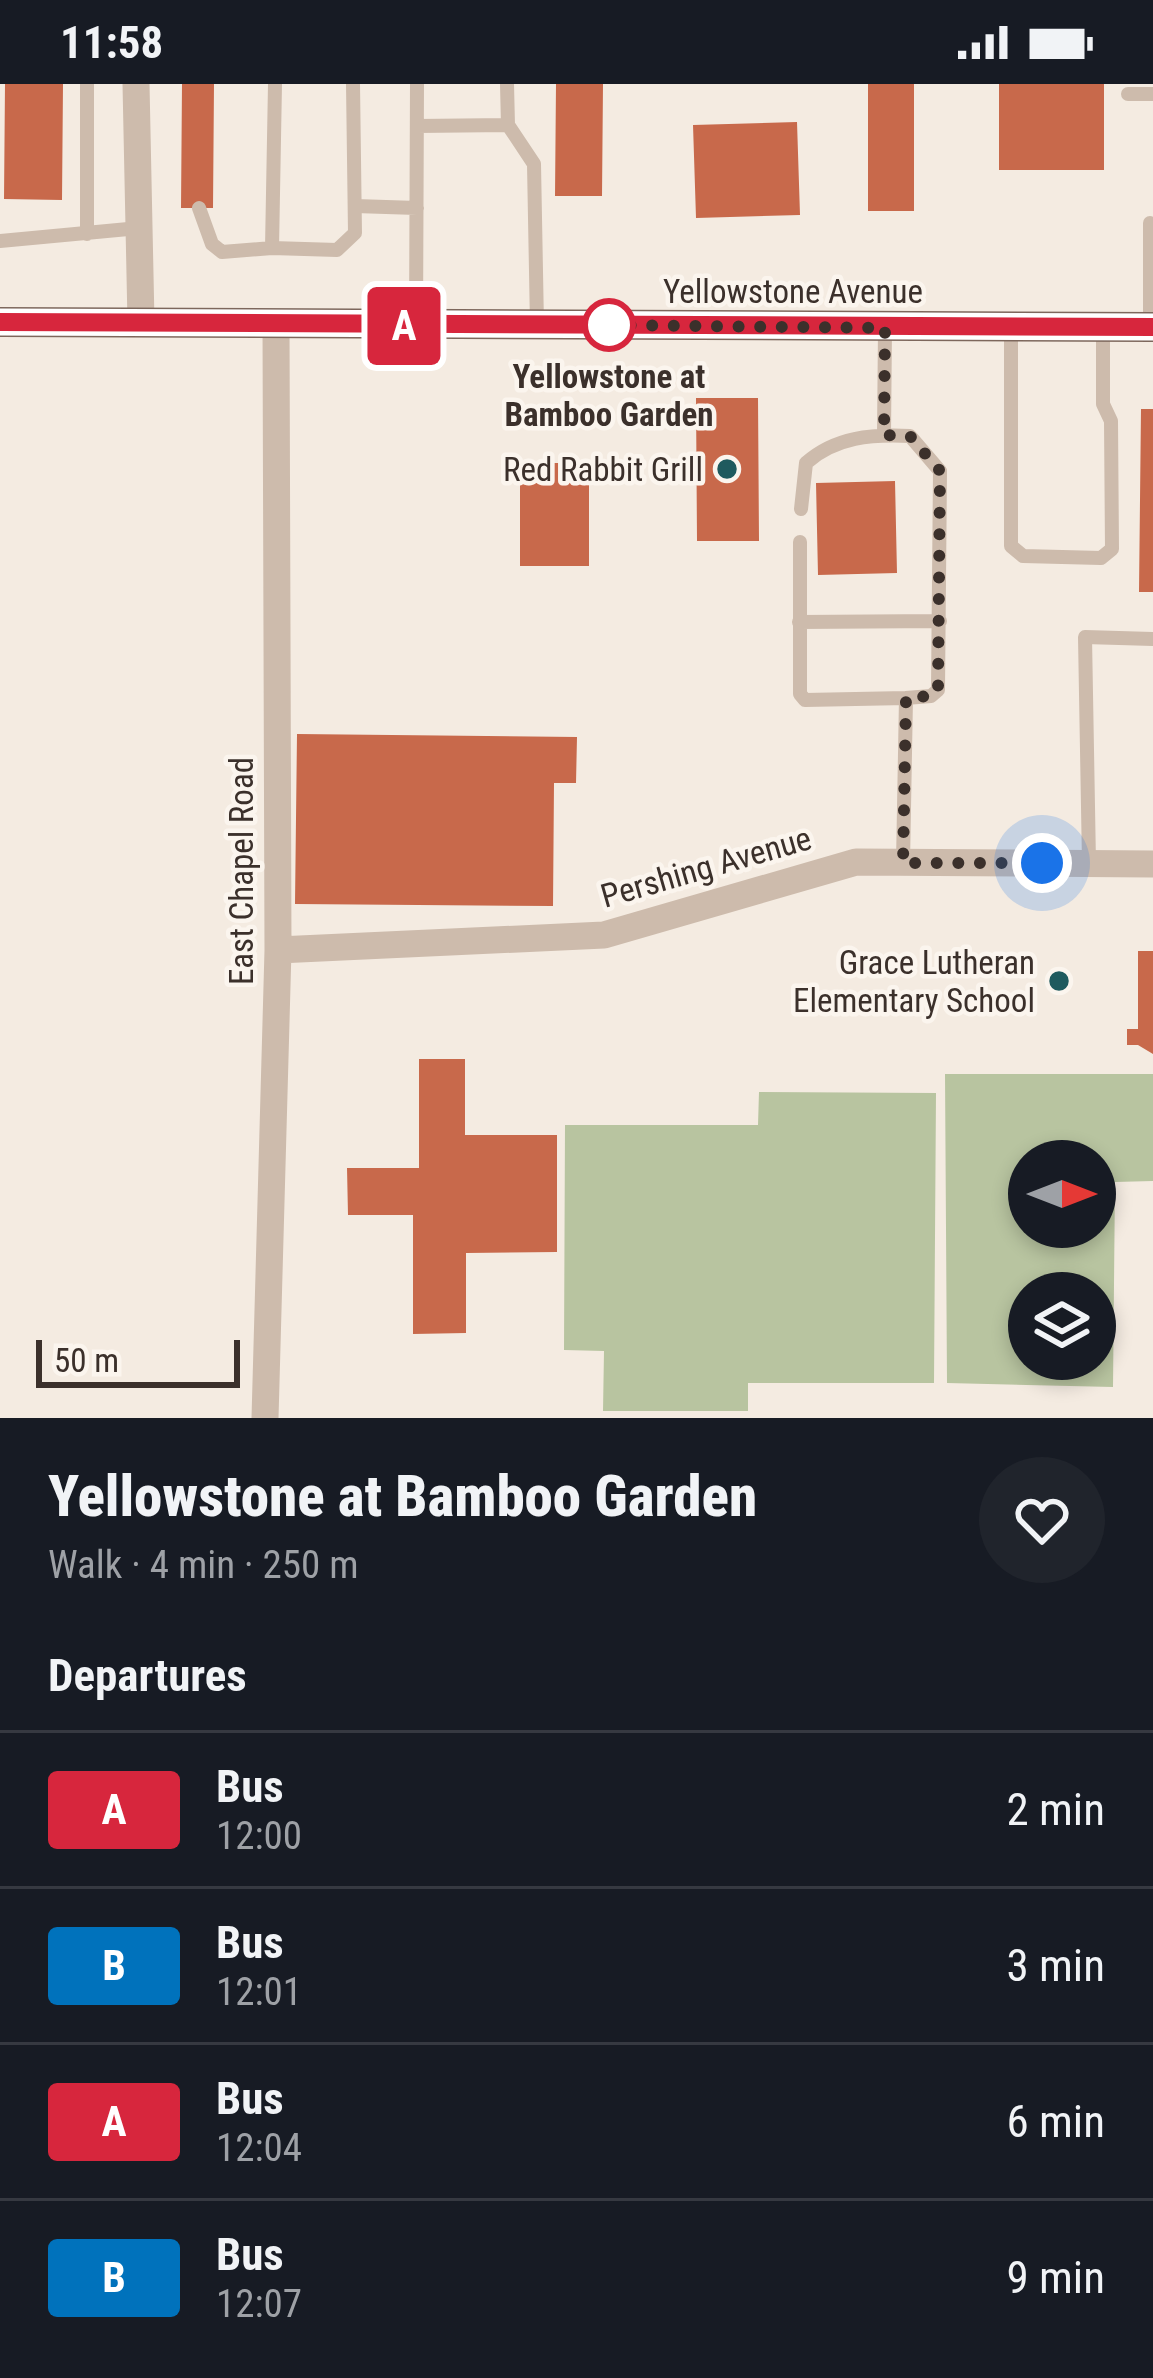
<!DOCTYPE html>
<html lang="en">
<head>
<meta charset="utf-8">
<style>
	body { margin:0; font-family:"Roboto Condensed",sans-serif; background:#20242c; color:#f1f3f6; height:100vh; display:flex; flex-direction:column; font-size:45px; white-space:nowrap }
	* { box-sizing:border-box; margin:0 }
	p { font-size:39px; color:#9ea1a6 }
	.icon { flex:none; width:66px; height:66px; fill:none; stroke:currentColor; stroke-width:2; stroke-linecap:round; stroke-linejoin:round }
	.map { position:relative; height:1334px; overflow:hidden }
	.details { display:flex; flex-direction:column; background:#171b24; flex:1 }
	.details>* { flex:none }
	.badge { padding:0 24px; border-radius:9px; font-size:42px; line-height:78px }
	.needle { width:78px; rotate:90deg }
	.buttons { position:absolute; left:1008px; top:1056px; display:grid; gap:24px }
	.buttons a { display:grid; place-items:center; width:108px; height:108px; border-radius:50%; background:#171b24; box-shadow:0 6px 18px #0003; font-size:60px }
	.scale { position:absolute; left:36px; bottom:30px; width:204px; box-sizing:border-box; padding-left:12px; border:6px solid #3b302b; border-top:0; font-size:33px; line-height:42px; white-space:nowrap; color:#3b302b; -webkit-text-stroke:9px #fbf5ee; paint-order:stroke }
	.you { position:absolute; width:60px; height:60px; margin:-30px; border:9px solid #fff; border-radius:50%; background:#1a73e8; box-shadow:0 0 0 18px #1a73e833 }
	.map>.badge { position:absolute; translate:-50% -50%; box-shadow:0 0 0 6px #fff }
	h2 { padding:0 48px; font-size:45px; line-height:108px }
	.round { display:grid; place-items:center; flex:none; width:126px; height:126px; border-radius:63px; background:#20242c }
	.head { display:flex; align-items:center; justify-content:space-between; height:204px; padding:0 48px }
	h1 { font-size:57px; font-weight:800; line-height:90px }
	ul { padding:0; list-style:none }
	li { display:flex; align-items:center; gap:36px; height:156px; padding:0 48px; border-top:3px solid #363941 }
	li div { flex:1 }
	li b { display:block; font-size:45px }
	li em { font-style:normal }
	li .badge { min-width:132px; font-weight:700; text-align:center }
	.status { display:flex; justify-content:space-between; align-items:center; height:84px; padding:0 60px; background:#171b24; direction:ltr }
	.status svg { height:33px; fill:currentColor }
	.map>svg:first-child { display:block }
</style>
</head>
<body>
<div class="status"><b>11:58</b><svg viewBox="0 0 49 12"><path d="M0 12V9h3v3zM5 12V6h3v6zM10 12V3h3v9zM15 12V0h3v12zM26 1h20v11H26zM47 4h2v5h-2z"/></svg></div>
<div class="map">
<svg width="1153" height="1334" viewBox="0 0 1153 1334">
	<rect width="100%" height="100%" fill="#f4ebe1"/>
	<!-- green -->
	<path fill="#b8c4a0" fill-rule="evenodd" d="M945,990H1153V1097L1115,1098L1113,1303L947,1299ZM1095,1077V1143H1029V1077ZM1095,1209V1275H1029V1209Z
		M759,1008L936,1009L934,1299H748V1327H603L604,1267L564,1266L565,1041H758Z"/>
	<!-- building -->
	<path fill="#c8694b" d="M5,0H63L62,116L4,115Z
		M182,0H214L213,124H181Z
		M556,0H603L602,112H555Z
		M868,0H914V127H868Z
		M999,0H1104V86H999Z
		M797,38L800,131L696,134L693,41Z
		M696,314H758L759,457H697Z
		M1141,325H1153V508H1139Z
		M542,379H589V482H520V399H542Z
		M895,397L897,489L818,491L816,399Z
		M297,650L577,653L576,699H554L553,822L295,820Z
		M1138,867H1153V970L1138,961H1127V945H1138Z
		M419,975H465V1051H557V1168L466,1169V1249L413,1250V1131H348L347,1084H419Z"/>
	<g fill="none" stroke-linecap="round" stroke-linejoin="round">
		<!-- service -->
		<path stroke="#cdbbac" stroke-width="14" d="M275,0L272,164L337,166L355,149L353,0
			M1128,10H1153
			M508,41L534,80L537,241
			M417,42L508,41L507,0
			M355,122L417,124
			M199,124L212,160L222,168L272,164
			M1150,139V243
			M87,150V0
			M0,157L139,144
			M416,242L417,0
			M1011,244V462L1023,472L1101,474L1112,465L1111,337L1103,320V243
			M884,351L885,244
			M801,425L806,379C835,353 872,350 910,352L940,387L938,606L931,612L906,614
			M800,458V610L805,616L906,614L903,779
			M799,538L940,537
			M1089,779L1085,553L1153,555"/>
		<!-- minor -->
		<path stroke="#cdbbac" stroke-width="27" d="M136,0L141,238
			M278,866L604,851L856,778L1153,780
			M265,1334L278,866L276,241"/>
		<!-- primary -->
		<path stroke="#7d675c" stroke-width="30" d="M0,238L1153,243"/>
	</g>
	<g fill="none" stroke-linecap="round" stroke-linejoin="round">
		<!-- line casing -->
		<g stroke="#fff" stroke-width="27">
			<path id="line" d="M0,238L1153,243"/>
		</g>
		<!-- line -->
		<use href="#line" stroke="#d7263d" stroke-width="18"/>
		<!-- walk -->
		<path stroke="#3b302b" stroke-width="12" stroke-dasharray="0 21.6" d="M609,241L885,244L884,351L910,352L940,387L938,606L931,612L906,614L903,779H1042"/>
	</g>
	<!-- markers -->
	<circle fill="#fff" stroke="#d7263d" stroke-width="6" cx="609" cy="241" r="24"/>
	<g fill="#1f5a5e" stroke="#fbf5ee" stroke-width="4.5">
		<circle cx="727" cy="385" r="12"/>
		<circle cx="1059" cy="897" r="12"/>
	</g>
	<g text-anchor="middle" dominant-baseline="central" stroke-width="9" stroke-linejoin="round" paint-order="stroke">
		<!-- street labels -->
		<g font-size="33" fill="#3b302b" stroke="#fbf5ee">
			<text x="793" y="207">Yellowstone Avenue</text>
			<text transform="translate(706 783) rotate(-16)">Pershing Avenue</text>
			<text transform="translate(241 787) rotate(-90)">East Chapel Road</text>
		</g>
		<!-- stop labels -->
		<g font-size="33" font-weight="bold" fill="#3b302b" stroke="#fbf5ee">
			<text x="609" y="292">Yellowstone at<tspan x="609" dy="38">Bamboo Garden</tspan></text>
		</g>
		<!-- poi labels -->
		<g font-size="33" fill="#3b302b" stroke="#fbf5ee" text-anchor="end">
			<text x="703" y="385">Red Rabbit Grill</text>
			<text x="1035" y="878">Grace Lutheran<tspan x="1035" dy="38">Elementary School</tspan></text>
		</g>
	</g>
</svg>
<div class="buttons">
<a><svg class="needle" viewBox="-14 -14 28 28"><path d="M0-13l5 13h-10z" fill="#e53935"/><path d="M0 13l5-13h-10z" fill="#9ea1a6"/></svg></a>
<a><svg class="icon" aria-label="layers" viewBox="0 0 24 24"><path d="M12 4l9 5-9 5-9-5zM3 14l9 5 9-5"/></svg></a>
</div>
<div class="scale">50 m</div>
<div class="you" style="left:1042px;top:779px"></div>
<b class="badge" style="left:404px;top:242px;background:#d7263d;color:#fff">A</b>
</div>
<section class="details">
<div class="head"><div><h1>Yellowstone at Bamboo Garden</h1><p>Walk · 4 min · 250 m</p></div><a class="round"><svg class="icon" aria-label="heart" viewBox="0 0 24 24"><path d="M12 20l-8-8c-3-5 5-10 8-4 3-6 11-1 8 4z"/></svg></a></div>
<h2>Departures</h2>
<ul>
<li><span class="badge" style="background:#d7263d;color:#fff">A</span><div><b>Bus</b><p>12:00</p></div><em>2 min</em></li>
<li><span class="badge" style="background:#0072bc;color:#fff">B</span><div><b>Bus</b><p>12:01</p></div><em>3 min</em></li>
<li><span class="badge" style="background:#d7263d;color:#fff">A</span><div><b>Bus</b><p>12:04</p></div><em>6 min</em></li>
<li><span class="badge" style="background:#0072bc;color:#fff">B</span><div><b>Bus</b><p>12:07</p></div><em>9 min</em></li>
</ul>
</section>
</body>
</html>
